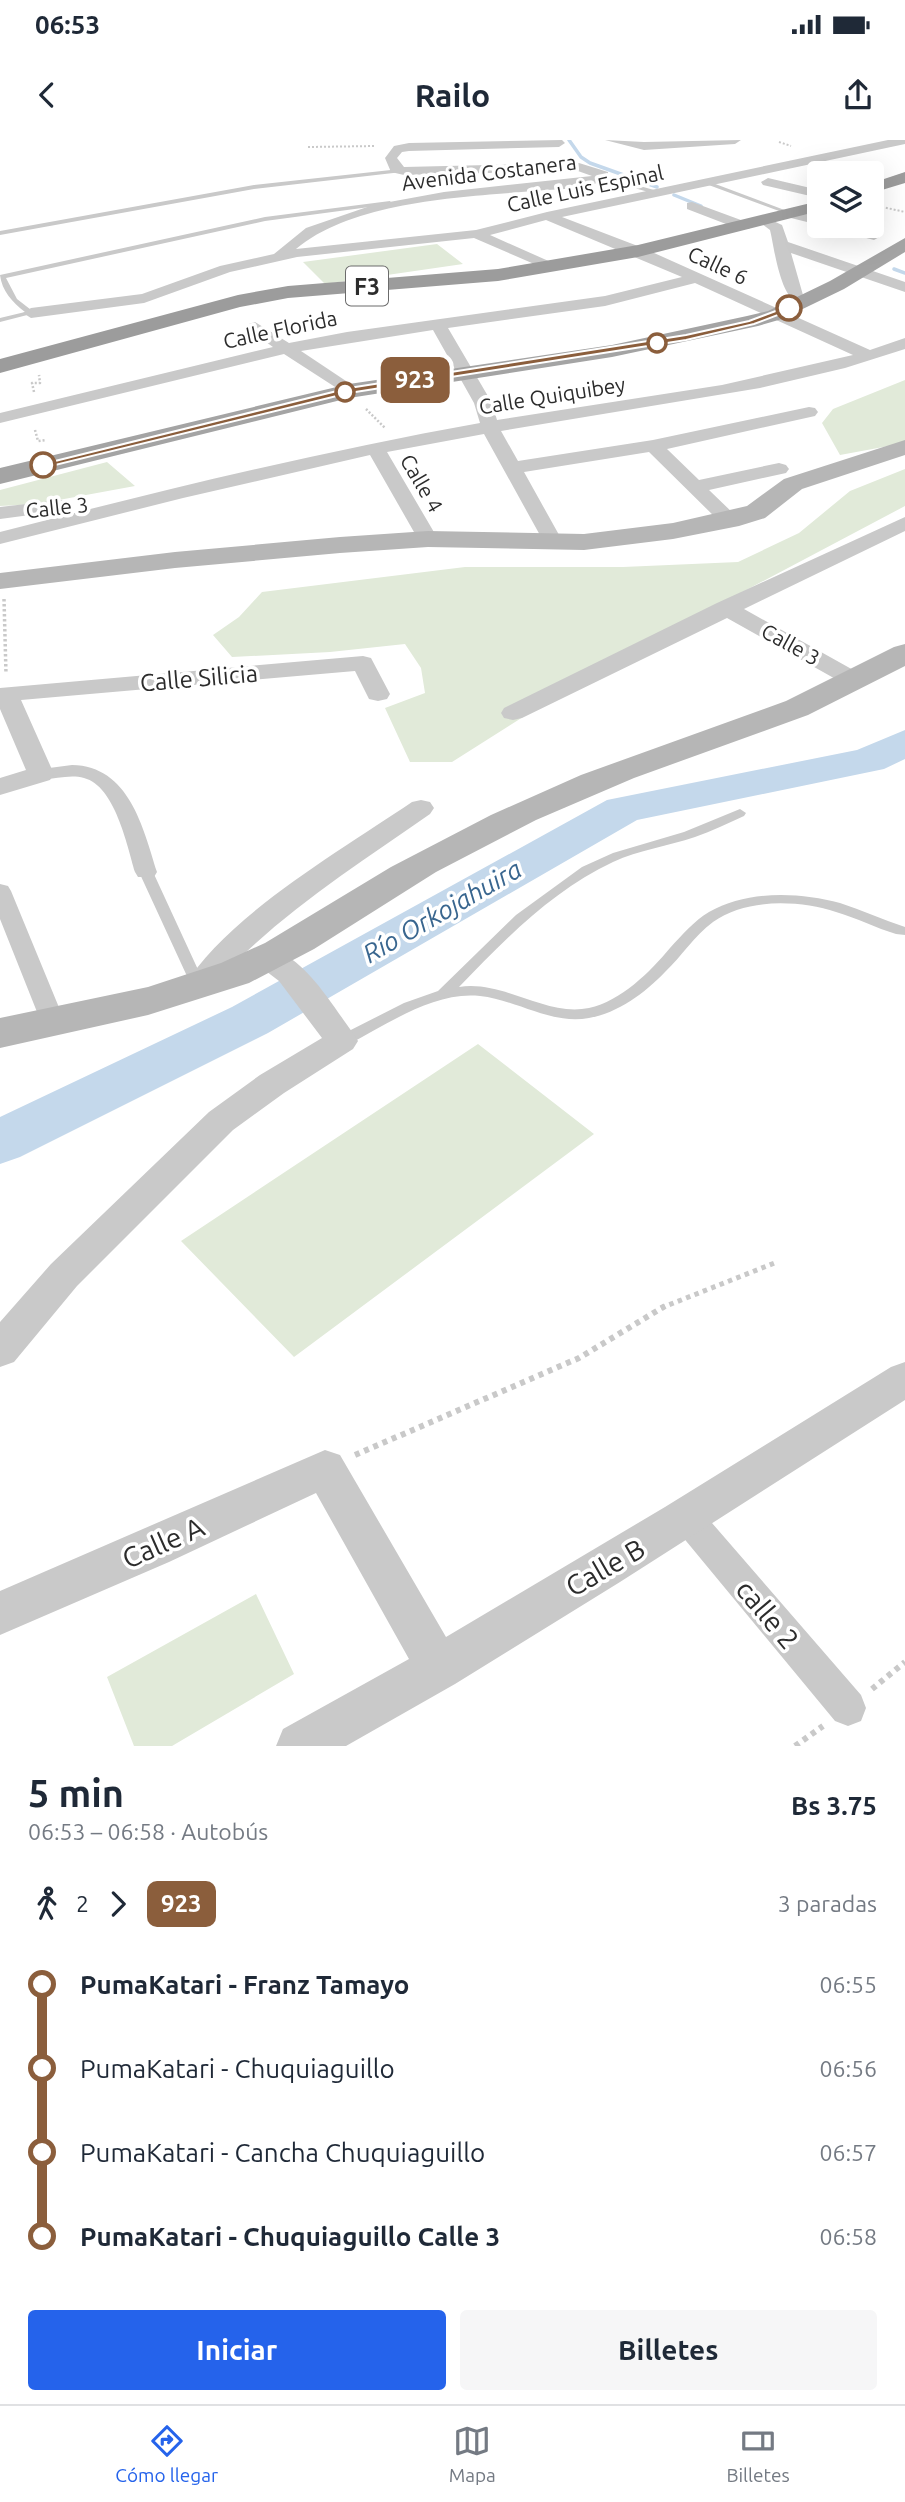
<!DOCTYPE html>
<html lang="es">
<head>
<meta charset="utf-8">
<style>
	body { margin:0; font-family:Ubuntu,sans-serif; background:#f6f6f7; color:#1f2937; height:100vh; display:flex; flex-direction:column; font-size:26px; white-space:nowrap }
	* { box-sizing:border-box; margin:0 }
	p { font-size:23px; color:#747a83 }
	.icon { flex:none; width:38px; height:38px; fill:none; stroke:currentColor; stroke-width:2; stroke-linecap:round; stroke-linejoin:round }
	.map { position:relative; height:1606px; overflow:hidden }
	.drawer { display:flex; flex-direction:column; background:#fff; flex:1 }
	.drawer>* { flex:none }
	.badge { padding:0 14px; border-radius:10px; font-size:24px; line-height:46px }
	.tools { position:absolute; left:807px; top:21px; display:grid; gap:14px }
	.tools a { display:grid; place-items:center; width:77px; height:77px; border-radius:7px; background:#fff; box-shadow:0 7px 28px #0002; font-size:35px }
	.map>.badge { position:absolute; translate:-50% -50%; box-shadow:0 0 0 4px #fff }
	.legs { display:flex; align-items:center; gap:10px; height:77px; padding:0 28px; font-size:23px }
	.legs p { margin-inline-start:auto }
	.overview { display:flex; align-items:center; justify-content:space-between; height:119px; padding:0 28px }
	h1 { font-size:38px; font-weight:600; line-height:52px }
	.action { display:flex; gap:14px; margin-top:auto; padding:14px 28px }
	.action a { flex:1; height:80px; border-radius:7px; background:#2563eb; color:#fff; font-size:28px; font-weight:600; line-height:80px; text-align:center }
	.action a+a { background:#f6f6f7; color:#1f2937 }
	ul { padding:0 28px; list-style:none }
	li { display:flex; align-items:center; gap:24px; height:84px; font-size:26px }
	li i { display:grid; place-items:center; width:10px; height:100%; margin:0 9px; background:currentColor }
	li i::after { content:''; width:18px; height:18px; margin:-9px; border:5px solid; border-radius:50%; background:#fff }
	li p { margin-inline-start:auto }
	li:first-child i { background:linear-gradient(#0000 50%,currentColor 0) }
	li:last-child i { background:linear-gradient(currentColor 50%,#0000 0) }
	.status { display:flex; justify-content:space-between; align-items:center; height:49px; padding:0 35px; background:#fff; direction:ltr }
	.status svg { height:19px; fill:currentColor }
	header { display:flex; justify-content:space-between; align-items:center; height:91px; padding:0 28px; background:#fff; font-size:32px; font-weight:600 }
	.tabs { display:flex; justify-content:space-around; align-items:center; height:98px; border-top:2px solid #e0e1e3; background:#fff; font-size:19px; color:#747a83 }
	.tabs a { display:grid; justify-items:center; gap:4px }
	.tabs .on { color:#2563eb }
	.map>svg:first-child { display:block }
</style>
</head>
<body>
<div class="status"><b>06:53</b><svg viewBox="0 0 49 12"><path d="M0 12V9h3v3zM5 12V6h3v6zM10 12V3h3v9zM15 12V0h3v12zM26 1h20v11H26zM47 4h2v5h-2z"/></svg></div>
<header><svg class="icon" aria-label="back" viewBox="0 0 24 24"><path d="M15 5l-7 7 7 7"/></svg>Railo<svg class="icon" aria-label="share" viewBox="0 0 24 24"><path d="M12 15V3M7 8l5-5 5 5M5 13v7h14v-7"/></svg></header>
<div class="map">
<svg width="905" height="1606" viewBox="0 0 905 1606">
	<rect width="100%" height="100%" fill="#fff"/>
	<!-- green -->
	<path fill="#e1ead9" d="M437,104L463,124L325,144L303,122Z
		M905,240V303L840,315L822,283L833,269Z
		M107,322L135,346L37,364L0,366V350Z
		M905,329V366L699,475L523,577L452,622H410L385,568L425,553L421,528L405,504L330,512L232,517L213,495L239,477L262,452L465,427H623L738,422L799,393L850,351Z
		M478,904L594,994L294,1217L181,1101Z
		M256,1454L294,1534L172,1606H134L107,1537Z"/>
	<g fill="none" stroke-linecap="round" stroke-linejoin="round">
		<!-- stream -->
		<path stroke="#c4d8eb" stroke-width="3.5" d="M569,0L581,17L590,23L657,47
			M674,55L701,66
			M894,129L905,133"/>
		<!-- river -->
		<path fill="#c4d8eb" fill-rule="evenodd" d="M905,590V619L884,629L637,680L268,893L20,1017L0,1024V977L232,867L607,660L857,610Z"/>
		<!-- path-far4 -->
		<path stroke="#c9c9c9" stroke-width="2" stroke-dasharray="2 2" stroke-linecap="butt" d="M779,2L791,6
			M308,7L376,6
			M878,66L905,72"/>
		<!-- path-far3 -->
		<path stroke="#c9c9c9" stroke-width="2.5" stroke-dasharray="2 2" stroke-linecap="butt" d="M34,252L32,243H40L39,235
			M366,269L385,288
			M35,290L38,301L46,300"/>
		<!-- path-far2 -->
		<path stroke="#c9c9c9" stroke-width="3.5" stroke-dasharray="2.5 2.5" stroke-linecap="butt" d="M4,459L6,534"/>
		<!-- path-far1 -->
		<path stroke="#c9c9c9" stroke-width="5" stroke-dasharray="4.5 4.5" stroke-linecap="butt" d="M661,1168L777,1122"/>
		<!-- path -->
		<path stroke="#c9c9c9" stroke-width="6" stroke-dasharray="5 5" stroke-linecap="butt" d="M355,1315L579,1218L665,1166
			M872,1549L905,1522
			M795,1606L823,1586"/>
		<!-- service -->
		<path fill="#c9c9c9" fill-rule="evenodd" d="M400,29L402,32L254,49L0,95V91L254,45Z
			M601,35L661,52L662,53L659,55L599,38Z
			M706,42H710L795,74L790,75L706,44Z
			M390,61L392,64L265,81L6,138L17,159L35,173L0,182V178L25,172C12,162 2,151 0,135L265,77Z
			M740,669L746,673L744,676C728,683 712,691 695,697C668,706 639,710 613,722C553,750 504,800 459,847C504,840 545,877 589,868C621,861 650,832 670,808C682,795 694,781 709,772C747,750 799,752 840,763C862,770 883,780 905,787V795L896,794C876,788 857,778 836,772C799,760 746,758 713,782C694,796 682,816 665,832C645,853 618,873 589,878C551,885 517,860 480,856C433,851 387,885 347,905H337L334,901L337,897L404,863L438,851L516,775L582,727L613,713L684,692Z
			M146,728L153,732L206,847L204,851H194L192,847L139,732Z"/>
		<!-- pedestrian -->
		<path fill="#c9c9c9" fill-rule="evenodd" d="M72,625C129,626 143,687 157,732L154,737H138L135,732C127,705 115,646 84,638C67,633 50,642 34,638L31,634L34,630Z
			M0,744L8,746L11,751L65,882L62,888L53,891L44,888L41,882L0,779Z
			M688,1364L699,1368L861,1555L866,1568L861,1581L848,1586L835,1581L677,1390L672,1379L677,1368Z"/>
		<!-- minor -->
		<path fill="#c9c9c9" fill-rule="evenodd" d="M562,0L565,3L559,7L409,11L402,12L397,18L404,27L579,23L608,32V38C587,50 557,49 534,51C462,57 353,61 296,109L476,90L547,72L888,0H905V4L562,77L643,108L870,210L905,198V209L845,228L760,248L501,291L518,321L653,300L809,267L815,268L818,272L815,276L667,309L699,340L779,323L786,325L789,329L786,333L709,350L736,376L739,380L736,384H722L649,312L524,332L563,402L560,406H546L484,294L387,312L438,399L435,403H421L418,399L370,315L183,358L0,404V392C159,351 318,312 480,283L474,263L433,190L301,211L355,247L358,251L355,255L349,256L284,214L0,283V273L273,207L249,190L247,187L249,184L255,182L289,203L347,192L605,156L682,137L546,80L490,95L553,123L555,126L553,129L548,130L474,98L297,117L230,132L144,163L31,178L23,173L31,168L142,154L220,126L274,114L306,88L373,65L444,52L592,36L578,31L404,35L391,32L385,18L394,6L409,3ZM695,143L853,215L722,245L497,280L492,263L448,188L605,166Z
			M605,0L644,2L741,0L735,4L644,10Z
			M768,38L819,50V58L763,45L761,42Z
			M692,62L749,83L751,86L749,89H739L687,69V63Z
			M792,70L819,77V85L787,77L785,74Z
			M765,77L782,85L788,102L905,142V152L791,113L803,155L811,162L809,165C781,172 775,110 770,90L758,81Z
			M829,86H851L879,93L881,96L874,100L831,89Z
			M61,360L68,362L71,366L68,370L0,379V367Z
			M905,377V391L744,469L864,536L868,541L864,546L856,548L848,546L727,478L522,578L513,580L504,578L501,573L504,568L717,463Z
			M363,516L371,518L390,554L387,559L378,561L369,559L355,531L21,560L54,634L50,640L0,655V638L26,630L0,569V548Z
			M421,660L430,662L434,668L430,674C367,718 301,760 244,814C226,831 216,863 188,855L184,847C226,776 343,709 412,662Z
			M269,808C306,818 331,864 353,893L358,901L353,909L284,953L233,990L77,1146L14,1222L0,1227V1182L51,1124L209,972L260,935L322,898L279,841L258,825L254,818L258,811Z
			M905,1222V1260L620,1442L455,1544L346,1606H276L283,1589L409,1519L316,1353L169,1422L0,1495V1451L325,1310L340,1315L446,1497L665,1367L891,1227Z"/>
		<!-- secondary -->
		<path fill="#b6b6b6" fill-rule="evenodd" d="M905,300V315L802,349L765,378L739,386L673,399L584,410L428,407L340,413L175,428L0,449V433L175,412L340,397L428,391L584,394L673,383L747,366L784,339Z
			M905,504V526L808,575L634,638L536,680L436,732L314,809L249,843L148,875L0,908V878L148,847L221,823L265,803L391,727L491,675L581,635L786,561L894,507Z"/>
		<!-- primary -->
		<path fill="#a4a4a4" fill-rule="evenodd" d="M905,98V112L844,149L782,179L758,186L612,217L349,258L0,344V328L349,244L612,205L747,176L768,171L830,141Z"/>
		<!-- trunk -->
		<path fill="#9c9c9c" fill-rule="evenodd" d="M905,32V43L872,53V43Z
			M819,61V71L638,117L498,141L288,158L240,167L0,233V219L238,155L288,146L498,129L638,105Z"/>
	</g>
	<!-- line-1 -->
	<path fill="#8b5e3c" stroke="#fff" stroke-width="2" d="M789,166L791,170L754,184L686,200L349,253L43,328L39,325L349,248L686,195L749,181Z"/>
	<!-- markers -->
	<g fill="#fff" stroke="#8b5e3c" stroke-width="3.5">
		<circle cx="789" cy="168" r="12"/>
		<circle cx="657" cy="203" r="9"/>
		<circle cx="345" cy="252" r="9"/>
		<circle cx="43" cy="325" r="12"/>
	</g>
	<g text-anchor="middle" dominant-baseline="central" stroke-width="7" stroke-linejoin="round" paint-order="stroke">
		<!-- far-street labels -->
		<g font-size="21" fill="#2c2c2c" stroke="#fff">
			<text transform="translate(489 32) rotate(-7)">Avenida Costanera</text>
			<text transform="translate(585 48) rotate(-12)">Calle Luis Espinal</text>
			<text transform="translate(718 125) rotate(25)">Calle 6</text>
			<text transform="translate(280 189) rotate(-12)">Calle Florida</text>
			<text transform="translate(552 255) rotate(-9)">Calle Quiquibey</text>
			<text transform="translate(422 343) rotate(60)">Calle 4</text>
			<text transform="translate(57 367) rotate(-6)">Calle 3</text>
			<text transform="translate(791 504) rotate(29)">Calle 3</text>
		</g>
		<!-- shield labels -->
		<rect fill="#fff" stroke="#6b6b6b" stroke-width="2" x="346" y="126.5" width="42" height="39" rx="5"/>
		<g font-size="23" font-weight="bold" fill="#2c2c2c">
			<text x="367" y="146">F3</text>
		</g>
		<!-- street labels -->
		<g font-size="24" fill="#2c2c2c" stroke="#fff">
			<text transform="translate(199 538) rotate(-5)">Calle Silicia</text>
		</g>
		<!-- water labels -->
		<g font-size="26" font-style="italic" fill="#39668f" stroke="#fff">
			<text transform="translate(442 771) rotate(-30)">Río Orkojahuira</text>
		</g>
		<!-- near-street labels -->
		<g font-size="28" fill="#2c2c2c" stroke="#fff">
			<text transform="translate(163 1402) rotate(-24)">Calle A</text>
			<text transform="translate(605 1427) rotate(-30)">Calle B</text>
			<text transform="translate(768 1474) rotate(50)">calle 2</text>
		</g>
	</g>
</svg>
<div class="tools">
<a><svg class="icon" aria-label="layers" viewBox="0 0 24 24"><path d="M12 4l9 5-9 5-9-5zM3 14l9 5 9-5"/></svg></a>
</div>
<b class="badge" style="left:415px;top:240px;background:#8b5e3c;color:#fff">923</b>
</div>
<section class="drawer">
<div class="overview"><div><h1>5 min</h1><p>06:53 – 06:58 · Autobús</p></div><b>Bs 3.75</b></div>
<div class="legs"><svg class="icon" aria-label="walk" viewBox="0 0 24 24"><circle cx="13" cy="4" r="2"/><path d="M13 8l-2 6 4 7M11 14l-3 7M7 12l3-4h3l4 4"/></svg>2<svg class="icon" aria-label="forward" viewBox="0 0 24 24"><path d="M9 5l7 7-7 7"/></svg><b class="badge" style="background:#8b5e3c;color:#fff">923</b><p>3 paradas</p></div>
<ul>
<li><i style="color:#8b5e3c"></i><b>PumaKatari - Franz Tamayo</b><p>06:55</p></li>
<li><i style="color:#8b5e3c"></i><span>PumaKatari - Chuquiaguillo</span><p>06:56</p></li>
<li><i style="color:#8b5e3c"></i><span>PumaKatari - Cancha Chuquiaguillo</span><p>06:57</p></li>
<li><i style="color:#8b5e3c"></i><b>PumaKatari - Chuquiaguillo Calle 3</b><p>06:58</p></li>
</ul>
<div class="action"><a>Iniciar</a><a>Billetes</a></div>
</section>
<nav class="tabs">
<a class="on"><svg class="icon" aria-label="directions" viewBox="0 0 24 24"><path d="M12 3l9 9-9 9-9-9zM9 14v-3h6M13 9l2 2-2 2"/></svg>Cómo llegar</a>
<a><svg class="icon" aria-label="map" viewBox="0 0 24 24"><path d="M3 6l6-2 6 2 6-2v14l-6 2-6-2-6 2zM9 4v14M15 6v14"/></svg>Mapa</a>
<a><svg class="icon" aria-label="tickets" viewBox="0 0 24 24"><path d="M3 7h18v10H3zM15 7v10"/></svg>Billetes</a>
</nav>
</body>
</html>
